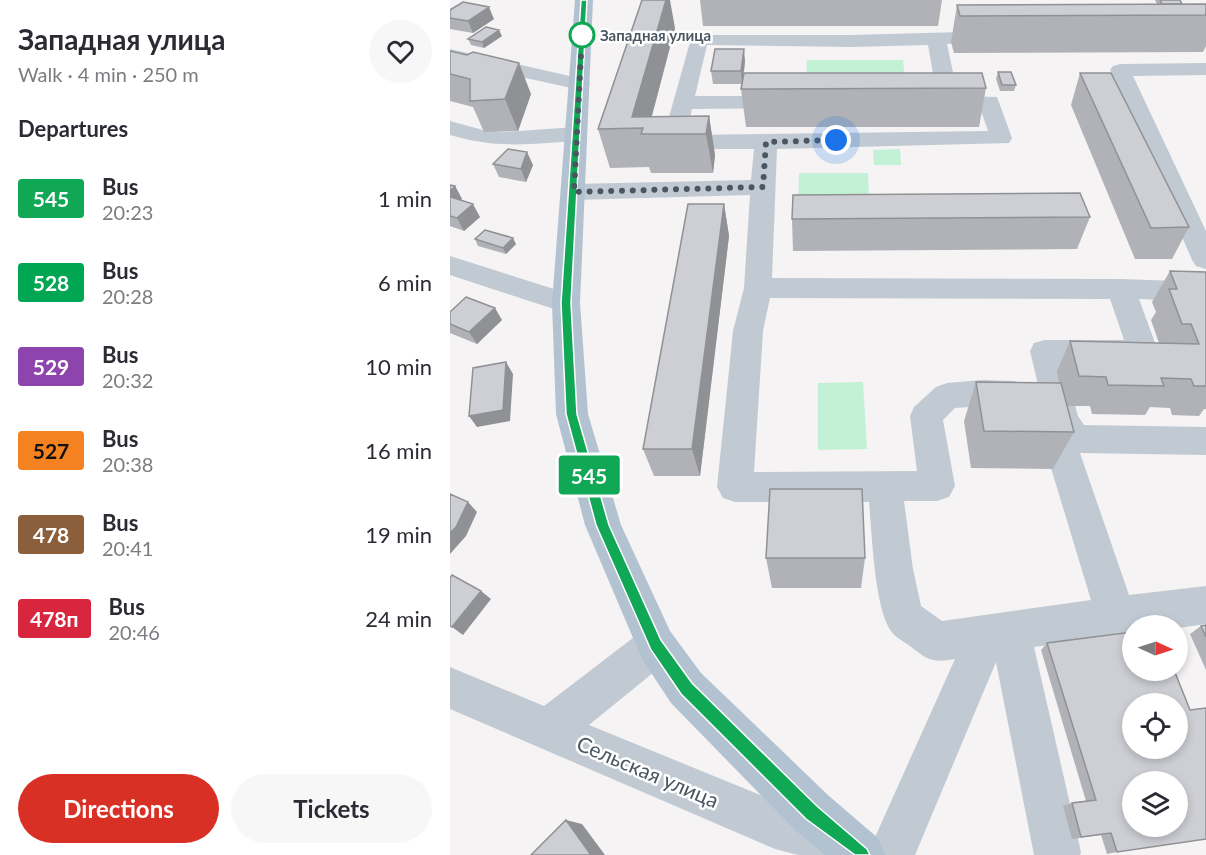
<!DOCTYPE html>
<html lang="en">
<head>
<meta charset="utf-8">
<style>
	body { margin:0; font-family:Lato,sans-serif; background:#f7f7f7; color:#2b2b33; height:100vh; display:flex; flex-direction:column; font-size:22px; white-space:nowrap }
	* { box-sizing:border-box; margin:0 }
	p { font-size:20px; color:#7c7c81 }
	.icon { flex:none; width:33px; height:33px; fill:none; stroke:currentColor; stroke-width:2; stroke-linecap:round; stroke-linejoin:round }
	.map { position:relative; flex:1; overflow:hidden }
	.panel { display:flex; flex-direction:column; background:#fff; width:450px }
	.panel>* { flex:none }
	.badge { padding:0 12px; border-radius:4px; font-size:21px; line-height:39px }
	.needle { width:39px; rotate:93deg }
	.controls { position:absolute; left:672px; top:615px; display:grid; gap:12px }
	.controls a { display:grid; place-items:center; width:66px; height:66px; border-radius:50%; background:#fff; box-shadow:0 3px 9px #0003; font-size:30px }
	.you { position:absolute; width:30px; height:30px; margin:-15px; border:4px solid #fff; border-radius:50%; background:#1a73e8; box-shadow:0 0 0 9px #1a73e833 }
	.map>.badge { position:absolute; translate:-50% -50%; box-shadow:0 0 0 3px #fff }
	h2 { padding:0 18px; font-size:22px; line-height:54px }
	.round { display:grid; place-items:center; flex:none; width:63px; height:63px; border-radius:32px; background:#f7f7f7 }
	.summary { display:flex; align-items:center; justify-content:space-between; height:102px; padding:0 18px }
	h1 { font-size:28px; font-weight:700; line-height:45px }
	.primary-button { display:flex; gap:12px; margin-top:auto; padding:12px 18px }
	.primary-button a { flex:1; height:69px; border-radius:36px; background:#d93025; color:#fff; font-size:24px; font-weight:700; line-height:69px; text-align:center }
	.primary-button a+a { background:#f7f7f7; color:#2b2b33 }
	ul { padding:0; list-style:none }
	li { display:flex; align-items:center; gap:18px; height:84px; padding:0 18px }
	li div { flex:1 }
	li b { display:block; font-size:22px }
	li em { font-style:normal }
	li .badge { min-width:66px; font-weight:700; text-align:center }
	main { display:flex; flex:1; min-height:0 }
	.map>svg:first-child { display:block }
</style>
</head>
<body>
<main>
<section class="panel">
<div class="summary"><div><h1>Западная улица</h1><p>Walk · 4 min · 250 m</p></div><a class="round"><svg class="icon" aria-label="heart" viewBox="0 0 24 24"><path d="M12 20l-8-8c-3-5 5-10 8-4 3-6 11-1 8 4z"/></svg></a></div>
<h2>Departures</h2>
<ul>
<li><span class="badge" style="background:#10a855;color:#fff">545</span><div><b>Bus</b><p>20:23</p></div><em>1 min</em></li>
<li><span class="badge" style="background:#00a651;color:#fff">528</span><div><b>Bus</b><p>20:28</p></div><em>6 min</em></li>
<li><span class="badge" style="background:#8e44ad;color:#fff">529</span><div><b>Bus</b><p>20:32</p></div><em>10 min</em></li>
<li><span class="badge" style="background:#f58220;color:#111">527</span><div><b>Bus</b><p>20:38</p></div><em>16 min</em></li>
<li><span class="badge" style="background:#8b5e3c;color:#fff">478</span><div><b>Bus</b><p>20:41</p></div><em>19 min</em></li>
<li><span class="badge" style="background:#d7263d;color:#fff">478п</span><div><b>Bus</b><p>20:46</p></div><em>24 min</em></li>
</ul>
<div class="primary-button"><a>Directions</a><a>Tickets</a></div>
</section>
<div class="map">
<svg width="756" height="855" viewBox="0 0 756 855">
	<rect width="100%" height="100%" fill="#f5f3f3"/>
	<!-- green -->
	<path fill="#c3f1d5" d="M357,60H453L455,80H356Z
		M450,149L451,165H424L423,150Z
		M349,173H418L419,201L348,202Z
		M413,382L417,449L368,450V383Z"/>
	<g fill="none" stroke-linecap="round" stroke-linejoin="round">
		<!-- minor -->
		<path fill="#c1cad2" fill-rule="evenodd" d="M548,31L555,33L558,37L555,41L497,44L508,96L547,97L562,138L559,143L327,149L322,278L671,279L756,282V302L689,299L708,351L704,359L693,362H613L628,416L634,425L756,427V455L630,453L679,595L756,586V624L728,628V626H682V634L584,647L631,852L630,855H584L546,662L465,855H417L505,659C483,663 477,660 460,646C453,641 443,636 439,628C424,601 422,534 419,502H285L273,498L267,487L283,331L294,288L300,195L124,200L115,197L112,192L115,187L124,184L301,180L304,149H223L215,147L212,142L242,35H401ZM257,45L401,47L478,45L487,96L482,97L479,102L482,107L530,108L538,131L236,135L242,109L339,108L347,107L350,102L347,97L339,96H245ZM320,298L660,299L674,340H595L584,343L580,351L589,389L564,381L532,380L497,383L486,387L464,407L460,416L467,471L304,472L313,331ZM532,406C565,407 574,404 591,435L641,600L492,621L471,606L463,569L454,501H487L499,497L505,486L493,420L505,408Z
			M0,49L137,80L140,84L137,88L130,90L0,61Z
			M756,63V75L683,76L756,231V269L746,266L742,260L660,70L663,66L670,64Z
			M0,121L33,130L54,132L126,127L134,129L137,134L134,139L126,141C78,144 48,149 0,135Z
			M0,256L126,296L130,303L126,310L116,313L0,275Z
			M206,625L220,631L226,645L220,659L139,725L325,801L388,818L405,825L412,842L406,855H348L325,849L0,709V667L94,706L192,631Z"/>
		<!-- major -->
		<path fill="#b3c2d1" fill-rule="evenodd" d="M125,0H143L130,303L138,414L171,525L220,631L251,673L379,796L428,838L435,855H375L345,830L221,703L192,659L135,525L106,414L102,303Z"/>
	</g>
	<!-- wall -->
	<path fill="#b0b2b7" d="M250,0H492L488,26H253Z
		M705,0H730L732,4H756V46L753,52L504,53L501,42L507,5L707,4Z
		M0,10L44,19L23,33L0,29Z
		M225,28L202,116H259L265,155L263,173H201L199,167L160,168L148,129Z
		M52,36L34,48L21,45L18,39Z
		M0,51L81,94L68,131L34,132L23,107L0,101Z
		M295,61L294,73L536,88L529,127H296L291,89L292,84H263L261,71Z
		M548,72L566,85L564,91H550L546,79Z
		M630,73L739,227L722,259H685L621,105Z
		M43,164L83,165L76,182L49,177Z
		M0,185L5,186L12,199L11,200L30,217L14,231L0,226Z
		M274,204L279,236L250,476H204L193,449Z
		M640,217L627,249L343,251L342,219Z
		M25,239L66,244L56,254L28,246Z
		M720,271L756,272V409H754L749,416L722,415L720,408L700,407L695,415L642,414L640,406H617L624,432L603,469L521,468L514,421L526,382L609,383L607,371L620,341L709,343L701,320L706,312L702,302Z
		M0,312L52,320L27,344L0,333Z
		M316,558H415L411,588H322Z
		M756,625V670L740,634L751,626Z
		M682,632L667,852L657,854L651,835L622,839L613,806L622,803L636,801L591,650L597,643Z"/>
	<!-- shaded-wall -->
	<path fill="#909195" d="M216,0H220L225,28L197,134L182,117Z
		M39,7L44,19L23,33L18,21Z
		M49,30L52,36L34,48L32,42Z
		M294,49L295,61L292,84L291,71Z
		M69,63L81,94L68,131L55,99Z
		M259,116L265,155L263,173L256,134Z
		M77,152L83,165L76,182L71,169Z
		M5,186L12,199L0,210V191Z
		M23,204L30,217L14,231L7,218Z
		M274,204L279,236L250,476L242,449Z
		M63,238L66,244L56,254L53,248Z
		M45,308L52,320L27,344L19,332Z
		M56,362L63,374L60,421L27,427L19,416Z
		M18,502L27,512L16,536L0,554V533Z
		M31,591L41,599L13,635L2,627Z
		M116,820L132,824L155,855H141Z"/>
	<!-- building -->
	<path fill="#cdcfd5" stroke="#909195" stroke-width="1.5" fill-rule="evenodd" d="M192,0H216L182,117L259,116L256,134H191L193,128L148,129Z
		M710,0H730L732,4H712Z
		M13,2L39,7L18,21L0,18V10Z
		M756,4V15L510,16L507,5Z
		M36,27L49,30L32,42L18,39Z
		M265,49H294L291,71H261Z
		M0,51L17,55L23,52L69,63L55,99L20,101V79L0,74Z
		M548,72H561L566,85H552Z
		M294,73H532L536,88L291,89Z
		M630,73H661L739,227L701,228Z
		M58,149L77,152L71,169L43,164Z
		M0,185L5,186L0,191Z
		M630,193L640,217L342,219L343,195Z
		M1,197L23,204L7,218L0,216V198Z
		M238,204H274L242,449H193Z
		M35,230L63,238L53,248L25,239Z
		M720,271L756,272V386H744L741,379L711,378L714,386L658,385L656,377L629,376L620,341L749,344L741,324H732L719,289H727Z
		M16,297L45,308L19,332L0,324V312Z
		M56,362L53,410L19,416L23,368Z
		M526,382L611,383L624,432L534,431Z
		M320,489H412L415,558H316Z
		M0,494L18,502L6,527L0,533Z
		M2,575L31,591L2,627L0,626V578Z
		M756,625V637L751,626Z
		M682,632V670H724L740,710L756,708V839L667,852L661,833L631,837L622,803L646,800L597,643ZM682,704H728V748H682ZM682,782H728V826H682Z
		M116,820L141,855H81Z"/>
	<!-- line -->
	<path fill="#10a855" stroke="#fff" stroke-width="1.5" d="M131,0H137L121,303L127,414L159,525L211,640L242,683L368,807L417,849L420,855H405L356,819L231,694L201,650L146,525L116,414L111,303Z"/>
	<g fill="none" stroke-linecap="round" stroke-linejoin="round">
		<!-- walk -->
		<path stroke="#4a5661" stroke-width="6" stroke-dasharray="0 10.8" d="M132,35L124,192L313,187L316,142L386,140"/>
	</g>
	<!-- markers -->
	<circle fill="#fff" stroke="#10a855" stroke-width="3" cx="132" cy="35" r="12"/>
	<g text-anchor="middle" dominant-baseline="central" stroke-width="5" stroke-linejoin="round" paint-order="stroke">
		<!-- far-stop labels -->
		<g font-size="15" font-weight="bold" fill="#4a5661" stroke="#fff" text-anchor="start">
			<text x="150" y="35">Западная улица</text>
		</g>
		<!-- near-street labels -->
		<g font-size="21" fill="#4a5661" stroke="#fff">
			<text transform="translate(198 771) rotate(23)">Сельская улица</text>
		</g>
	</g>
</svg>
<div class="controls">
<a><svg class="needle" viewBox="-14 -14 28 28"><path d="M0-13l5 13h-10z" fill="#e53935"/><path d="M0 13l5-13h-10z" fill="#7c7c81"/></svg></a>
<a><svg class="icon" aria-label="locate" viewBox="0 0 24 24"><circle cx="12" cy="12" r="6"/><path d="M12 2v4M12 18v4M2 12h4M18 12h4"/></svg></a>
<a><svg class="icon" aria-label="layers" viewBox="0 0 24 24"><path d="M12 4l9 5-9 5-9-5zM3 14l9 5 9-5"/></svg></a>
</div>
<div class="you" style="left:386px;top:140px"></div>
<b class="badge" style="left:139px;top:475px;background:#10a855;color:#fff">545</b>
</div>
</main>
</body>
</html>
